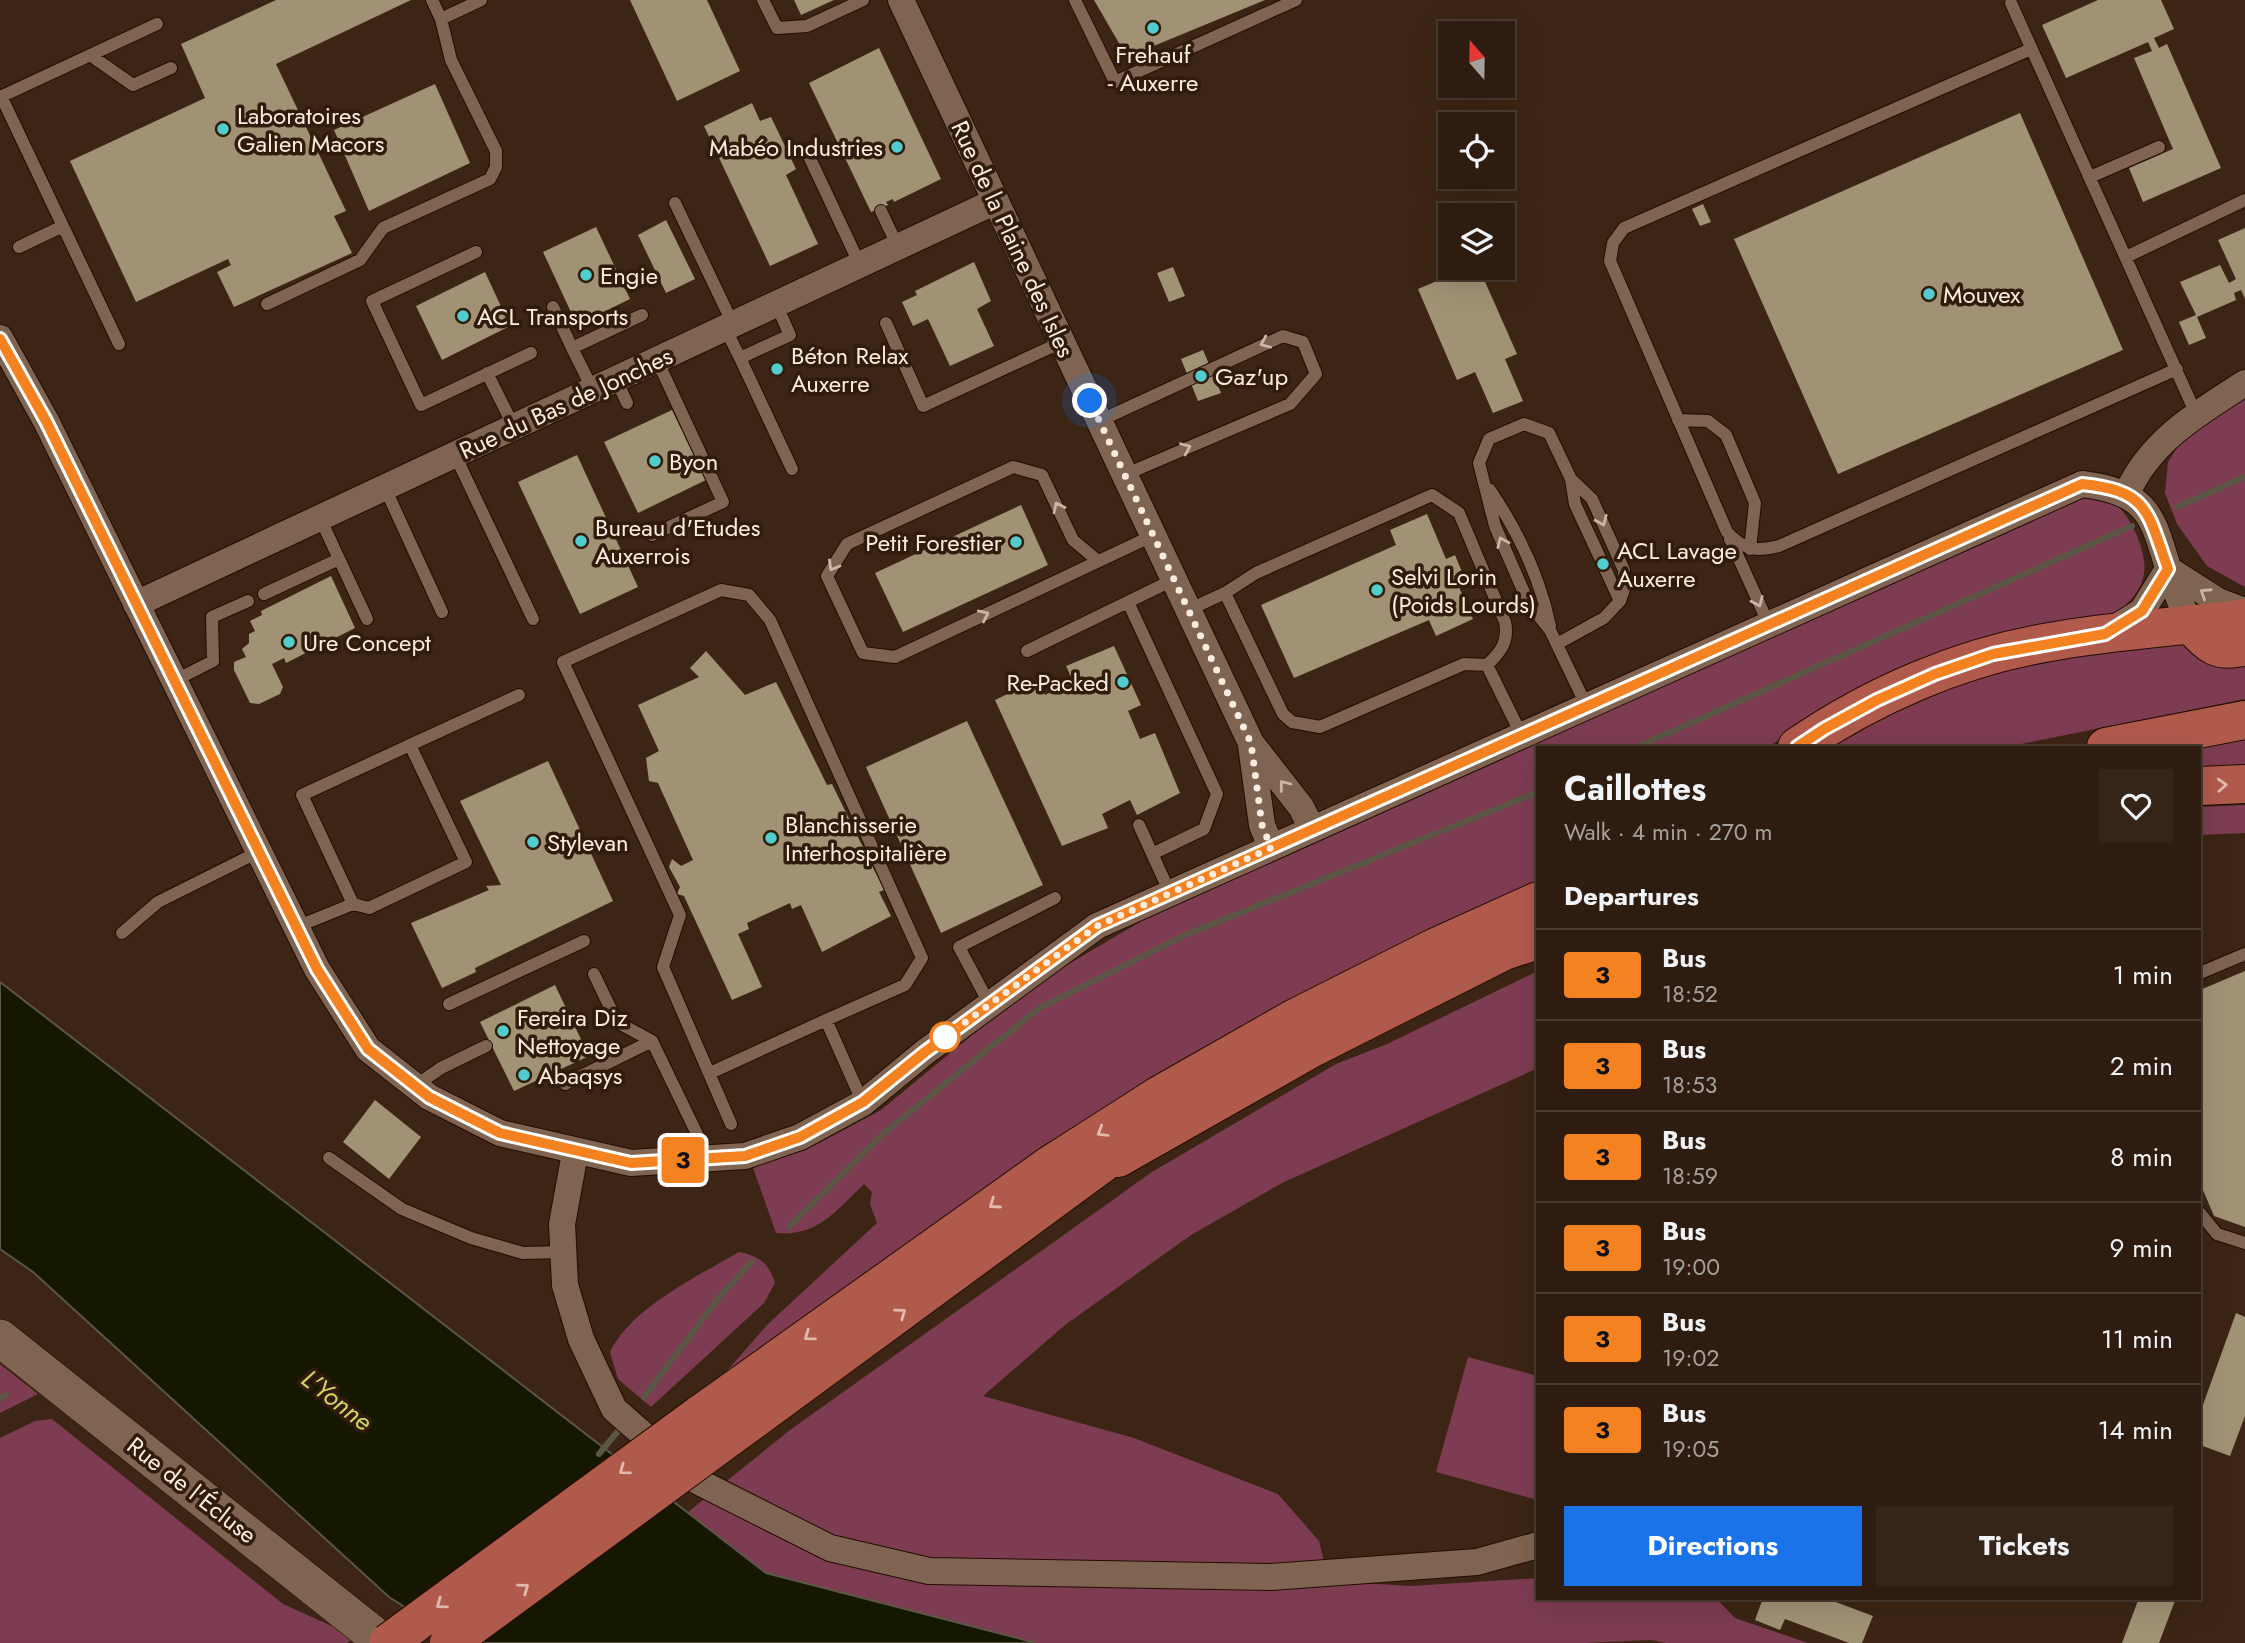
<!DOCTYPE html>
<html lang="en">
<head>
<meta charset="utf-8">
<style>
	body { margin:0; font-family:Jost,sans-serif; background:#352518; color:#f1f3f6; height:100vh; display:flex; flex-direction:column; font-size:26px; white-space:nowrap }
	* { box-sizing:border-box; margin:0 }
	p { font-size:23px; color:#a7a19e }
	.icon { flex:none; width:38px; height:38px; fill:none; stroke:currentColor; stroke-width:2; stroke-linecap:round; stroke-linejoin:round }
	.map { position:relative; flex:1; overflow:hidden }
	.panel { position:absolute; left:1536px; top:746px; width:665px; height:854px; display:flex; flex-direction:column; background:#2d1c0f; border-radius:0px; box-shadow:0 7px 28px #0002,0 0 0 2px #483a2f }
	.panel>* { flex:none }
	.badge { padding:0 14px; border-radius:5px; font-size:24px; line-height:46px }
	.needle { width:46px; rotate:340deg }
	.fabs { position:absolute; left:1438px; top:21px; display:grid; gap:14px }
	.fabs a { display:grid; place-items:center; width:77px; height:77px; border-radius:0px; background:#2d1c0f; box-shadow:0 7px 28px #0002,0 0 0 2px #483a2f; font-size:35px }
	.you { position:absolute; width:35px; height:35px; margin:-18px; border:5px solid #fff; border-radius:50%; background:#1a73e8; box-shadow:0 0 0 10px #1a73e833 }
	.map>.badge { position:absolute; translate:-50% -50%; box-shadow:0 0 0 4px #fff }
	h2 { padding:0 28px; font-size:26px; line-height:63px }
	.round { display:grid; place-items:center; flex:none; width:74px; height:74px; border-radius:0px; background:#352518 }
	.summary { display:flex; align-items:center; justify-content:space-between; height:119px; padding:0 28px }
	h1 { font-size:33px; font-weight:700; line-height:52px }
	.cta { display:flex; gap:14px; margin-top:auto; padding:14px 28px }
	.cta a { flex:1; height:80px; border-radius:0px; background:#1a73e8; color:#fff; font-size:28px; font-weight:700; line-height:80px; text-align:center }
	.cta a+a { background:#352518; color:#f1f3f6 }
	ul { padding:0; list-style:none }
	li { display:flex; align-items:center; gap:21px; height:91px; padding:0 28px; border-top:2px solid #483a2f }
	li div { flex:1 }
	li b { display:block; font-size:26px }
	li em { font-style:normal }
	li .badge { min-width:77px; font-weight:700; text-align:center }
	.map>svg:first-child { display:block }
</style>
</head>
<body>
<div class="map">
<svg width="2245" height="1643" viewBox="0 0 2245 1643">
	<rect width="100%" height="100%" fill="#3c2514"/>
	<!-- green -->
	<path fill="#7d3c52" d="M2245,399V587L2207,566L2177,524L2165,493L2168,462L2184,437Z
		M2072,496C2082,497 2096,495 2105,498C2127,504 2148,552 2144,573C2142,590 2129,602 2117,614L1781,738L1769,747H1538V881L1342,972L1042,1146L717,1382L768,1324L877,1223L870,1204L872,1192L864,1184C836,1211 817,1237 776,1233L752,1165L806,1150L881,1110L1033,985L1157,912L1497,762Z
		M2165,635L2245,654V699L2006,747H1811L1972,670Z
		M2245,737V769L2200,774V747Z
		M2245,805V833L2200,835V807Z
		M1538,971V1068L1282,1183L1191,1235L1065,1325L983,1396L1134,1438L1278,1494L1319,1541L1329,1581L1410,1586L1538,1578V1598H1716L1735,1618L1808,1643H1666L1651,1640L1585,1643H1036L766,1573L687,1513L790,1430L1152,1172L1336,1064L1387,1044Z
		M739,1252C759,1256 769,1263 775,1283L764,1303L651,1407L618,1379L610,1352C631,1308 698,1276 739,1252Z
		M1468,1357L1538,1376V1500L1436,1472Z
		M0,1364L38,1394L0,1413Z
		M52,1419L283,1604L356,1637L347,1643H0V1438L35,1421Z"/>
	<!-- water -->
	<path fill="#161701" stroke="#5b5744" stroke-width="2" d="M0,982L766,1573L1036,1643H461L389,1597L33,1272L0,1249Z"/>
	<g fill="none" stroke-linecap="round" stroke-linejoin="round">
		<!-- stream -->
		<path stroke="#5b5744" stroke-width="6" d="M2177,507L2245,477
			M1637,747L2132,526
			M789,1227L884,1133L1038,1009L1183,936L1538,792
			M644,1397L717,1300L752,1261
			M0,1398L6,1395
			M599,1454L618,1431"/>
	</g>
	<!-- building -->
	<path fill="#a19275" d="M276,0H411L276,64L346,211L334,216L352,253L234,307L217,272L231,265L228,259L136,302L70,161L205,98L181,44Z
		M630,0H707L740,71L677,101Z
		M794,0H834L801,15Z
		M1094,0H1265L1127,57Z
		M2098,0H2161L2174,29L2154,38L2159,48L2167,44L2221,168L2143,202L2129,168L2173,149L2134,58L2152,51L2148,42L2066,78L2042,25Z
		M879,48L941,179L894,202L893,199L886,202L888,205L871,212L809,83Z
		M435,84L470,163L369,211L334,130Z
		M752,103L760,121L771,117L796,169L786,175L818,244L770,266L704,126Z
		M2020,113L2123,350L1838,474L1734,239Z
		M1703,204L1711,222L1700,226L1692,209Z
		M666,220L695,279L666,293L638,235Z
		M596,227L630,299L577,325L543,252Z
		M2245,228V299L2241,290L2234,293L2236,300L2197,317L2206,338L2189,345L2179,322L2196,315L2180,282L2220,265L2229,283L2236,279L2218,240Z
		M974,262L991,301L977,309L994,346L950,366L928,319L913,326L902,302L917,295L915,291Z
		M1173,267L1185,296L1169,302L1157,273Z
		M1468,268H1479L1517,354L1505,359L1523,401L1493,413L1475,372L1457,380L1418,289Z
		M485,272L510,326L442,360L416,306Z
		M1203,350L1221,393L1198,401L1181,359Z
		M672,410L706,480L638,513L604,442Z
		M577,455L638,587L580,614L518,482Z
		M1021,505L1048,565L903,632L875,573Z
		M1427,514L1446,559L1455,555L1462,572L1454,576L1473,619L1436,636L1429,620L1294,678L1261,605L1396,545L1390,530Z
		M331,576L355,628L286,663L284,658L272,664L283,687L280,694L259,704L250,703L234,670V662L246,657L242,649L249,643V634L255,631L250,621L262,615L261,611Z
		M1114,646L1141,705L1128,711L1140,739L1155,733L1180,793L1137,815L1130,800L1102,814L1108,828L1062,846L995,700L1039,679L1045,695L1073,681L1066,666Z
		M706,651L745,695L776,682L827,785L832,784L884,890L879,892L891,916L822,952L801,905L792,909L790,903L747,923L749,929L738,934L762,987L732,1000L684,896L677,894L680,887L669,867L672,859L681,866L693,860L658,783L649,781L646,758L659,751L638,705L699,677L690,668Z
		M967,721L1043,885L941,933L866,767Z
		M548,761L613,901L475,968L476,972L442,988L411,923L489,890L486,886L501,885L460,801Z
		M2245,971V1227L2214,1216L2200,1183V990Z
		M555,985L589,1056L514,1091L480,1022Z
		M375,1100L421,1137L389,1179L343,1142Z
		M2236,1313L2245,1317V1416L2230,1456L2200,1445V1413Z
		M1763,1598H1825L1873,1616L1862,1643H1849L1785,1619L1780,1630L1755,1620Z
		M2139,1598H2176L2159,1643H2122Z"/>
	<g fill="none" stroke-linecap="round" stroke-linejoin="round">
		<!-- lane casing -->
		<g stroke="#220d00" stroke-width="14">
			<path id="lane" d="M763,0L777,28L807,26L863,0
				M1075,0L1115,82L1296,0
				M2011,3L2196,414
				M441,19L481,0
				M2031,49L1624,228L1613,243L1610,261L1727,532C1744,550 1755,552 1779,546L2177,369
				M90,55L133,85L171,68
				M1,96L119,344
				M0,97L157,24
				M807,152L860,265
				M2090,177L2159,147
				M675,203L733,324
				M881,211L898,247
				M19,247L63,226
				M476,252L372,301L421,405L531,353
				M2126,257L2245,200
				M267,304L360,260L383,228L490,179L496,167V151L451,60L441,19L432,0
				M553,307L572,348
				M886,323L923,406L1062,342
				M725,328L740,358L790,335L776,304
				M740,358L792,469
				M487,373L514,427
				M616,379L627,403
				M593,390L572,348L642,315
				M1678,420L1708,421L1726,435L1755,503L1750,549
				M1099,421L1283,336L1303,342L1316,374L1290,404L1124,475
				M455,455L533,619
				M1571,479L1575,504L1620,601
				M385,488L442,612
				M1490,490C1517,530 1540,578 1550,626
				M320,518L367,619
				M652,535L723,502L657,360
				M1730,539L1770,627
				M1098,561L1073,540L1042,475L1013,467L847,544L827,576L863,653L895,657L1152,536
				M264,594L339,559
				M1128,602L1217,794L1204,829L1152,854
				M1188,610L1225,593
				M1557,644L1604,618L1620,601L1624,589V570L1592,499L1571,479L1549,433L1524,424L1489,439L1479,463L1495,526L1529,604L1550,630L1587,707
				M1027,651L1173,580
				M1487,665C1501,652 1509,641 1505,622L1459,513L1432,495L1256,573L1225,593L1283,714L1292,722L1320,727L1464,664L1487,665L1522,736
				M174,681L213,661L212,617L248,601
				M410,745L519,695
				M1139,825L1170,893
				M296,927L353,904L369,908L466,862L410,745L302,795L353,904
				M122,933L158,902L258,852
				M2200,973L2245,954
				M594,974L617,1022L652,1041L699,1138L703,1159
				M449,1004L584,941
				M990,1005L959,947L1055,898
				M710,1073L826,1020L863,1103
				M565,1084L652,1041
				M415,1086L441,1068L486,1046
				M731,1124L663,967L680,915L563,662L721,590L749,595L770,620L922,958L905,985L826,1020
				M329,1158L402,1209L471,1238L523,1253L563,1252
				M2200,1213L2217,1234L2245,1243"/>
		</g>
		<!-- street casing -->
		<g stroke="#220d00" stroke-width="28">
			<path id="street" d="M901,0L1251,743L1301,807L1312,829
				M0,338L46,421L317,969L368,1049L429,1097L500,1133L631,1163L745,1156L800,1137L863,1103L925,1052L1097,926L2082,484C2160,493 2152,527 2176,591C2181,602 2184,615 2192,625
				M2127,493C2151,440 2198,413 2245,383
				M2168,569L2218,601L2245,611
				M136,604L996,201
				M2115,628L2142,611L2168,569
				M1251,745L1262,825L1271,847
				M575,1153L562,1224L565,1285L581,1339L614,1409L695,1480L830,1548L929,1571L1271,1577L1477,1562L1538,1545"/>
		</g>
		<!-- secondary casing -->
		<g stroke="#220d00" stroke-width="38">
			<path id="secondary" d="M0,1338L384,1643"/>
		</g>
		<!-- primary casing -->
		<g stroke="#220d00" stroke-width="40">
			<path id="primary" d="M2192,625C2208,645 2219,654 2245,646
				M1797,747C1871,696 1960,657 2050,642C2114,630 2180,627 2245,618
				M2106,747L2245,720
				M2200,786L2245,784
				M1118,1158L1312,1048L1504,951L1538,940
				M699,1415L1050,1165L1158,1096L1295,1018L1436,947L1538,901
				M727,1439L1137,1138"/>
		</g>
		<!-- lane -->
		<use href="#lane" stroke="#7f6451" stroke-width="12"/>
		<!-- street -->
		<use href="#street" stroke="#7f6451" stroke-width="26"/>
		<!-- secondary -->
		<use href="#secondary" stroke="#7f6451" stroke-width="37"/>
		<!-- primary -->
		<use href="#primary" stroke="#b05a4c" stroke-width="38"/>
		<!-- primary-bridge casing -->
		<g stroke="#220d00" stroke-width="40" stroke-linecap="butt">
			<path id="primary-bridge" d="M388,1643L699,1415
				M449,1643L727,1439"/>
		</g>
		<!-- primary-bridge -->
		<use href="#primary-bridge" stroke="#b05a4c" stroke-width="38"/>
	</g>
	<!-- one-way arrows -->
	<defs><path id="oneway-chevron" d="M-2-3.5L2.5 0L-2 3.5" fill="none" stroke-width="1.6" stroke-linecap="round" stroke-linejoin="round" transform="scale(1.75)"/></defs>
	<g stroke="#cab6a7">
		<use href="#oneway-chevron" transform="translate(1265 343) rotate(157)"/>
		<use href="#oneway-chevron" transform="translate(1186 448) rotate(-23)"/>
		<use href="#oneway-chevron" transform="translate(1058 507) rotate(-116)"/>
		<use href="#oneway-chevron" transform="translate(1602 521) rotate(66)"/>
		<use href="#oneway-chevron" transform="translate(1502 542) rotate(-114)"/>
		<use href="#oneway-chevron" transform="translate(833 566) rotate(120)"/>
		<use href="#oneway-chevron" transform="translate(2205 593) rotate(-147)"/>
		<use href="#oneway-chevron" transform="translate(1758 602) rotate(66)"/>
		<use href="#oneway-chevron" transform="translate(984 615) rotate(-25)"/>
		<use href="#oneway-chevron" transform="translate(1284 785) rotate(-128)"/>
	</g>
	<g stroke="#e1b9ad">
		<use href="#oneway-chevron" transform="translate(2222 785) rotate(-3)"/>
		<use href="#oneway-chevron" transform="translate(1102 1132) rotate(148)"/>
		<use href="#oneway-chevron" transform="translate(994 1204) rotate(145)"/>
		<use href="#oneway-chevron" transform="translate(901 1313) rotate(-36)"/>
		<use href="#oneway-chevron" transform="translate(809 1336) rotate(144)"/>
		<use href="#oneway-chevron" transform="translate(624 1470) rotate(144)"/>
		<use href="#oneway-chevron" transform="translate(524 1588) rotate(-36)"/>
		<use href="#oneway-chevron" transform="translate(441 1604) rotate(144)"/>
	</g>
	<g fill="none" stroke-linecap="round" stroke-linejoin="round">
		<!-- line casing -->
		<g stroke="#fff" stroke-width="16">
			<path id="line" d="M0,339L46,421L317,969L368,1049L429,1097L500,1133L631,1163L745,1156L800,1137L863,1102L925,1052L1097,926L2082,484C2149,491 2147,511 2168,569L2142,611L2105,634L1993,654L1935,674L1877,700L1824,729L1797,747"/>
		</g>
		<!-- line -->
		<use href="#line" stroke="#f58220" stroke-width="10"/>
		<!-- walk -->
		<path stroke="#fcece1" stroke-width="7" stroke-dasharray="0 12.6" d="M945,1037L1097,926L1271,848L1262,825L1251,743L1090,401"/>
	</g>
	<!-- markers -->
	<g fill="#52cdcd" stroke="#311b0a" stroke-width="2.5">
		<circle cx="1153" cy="28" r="7"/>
		<circle cx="223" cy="129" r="7"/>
		<circle cx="897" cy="147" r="7"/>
		<circle cx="586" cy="275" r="7"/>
		<circle cx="1929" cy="294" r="7"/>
		<circle cx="463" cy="316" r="7"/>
		<circle cx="777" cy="369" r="7"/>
		<circle cx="1201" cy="376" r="7"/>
		<circle cx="655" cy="461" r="7"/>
		<circle cx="581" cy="541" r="7"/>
		<circle cx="1016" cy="542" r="7"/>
		<circle cx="1603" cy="564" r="7"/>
		<circle cx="1377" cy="590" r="7"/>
		<circle cx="289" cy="642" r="7"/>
		<circle cx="1123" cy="682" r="7"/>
		<circle cx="771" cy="838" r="7"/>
		<circle cx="533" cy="842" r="7"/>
		<circle cx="503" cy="1031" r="7"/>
		<circle cx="524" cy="1075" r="7"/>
	</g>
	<circle fill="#fff" stroke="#f58220" stroke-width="3.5" cx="945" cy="1037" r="14"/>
	<g text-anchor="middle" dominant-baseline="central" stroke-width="7" stroke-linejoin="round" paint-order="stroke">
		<!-- poi labels -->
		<g font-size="24" fill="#fcece1" stroke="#311b0a" text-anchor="start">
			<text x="1153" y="54" text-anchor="middle">Frehauf<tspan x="1153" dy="28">- Auxerre</tspan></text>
			<text x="237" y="115">Laboratoires<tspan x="237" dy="28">Galien Macors</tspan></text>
			<text x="883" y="147" text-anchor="end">Mabéo Industries</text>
			<text x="600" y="275">Engie</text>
			<text x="1943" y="294">Mouvex</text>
			<text x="477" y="316">ACL Transports</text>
			<text x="791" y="355">Béton Relax<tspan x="791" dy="28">Auxerre</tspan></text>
			<text x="1215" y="376">Gaz'up</text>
			<text x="669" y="461">Byon</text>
			<text x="595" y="527">Bureau d'Etudes<tspan x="595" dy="28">Auxerrois</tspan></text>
			<text x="1002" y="542" text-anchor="end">Petit Forestier</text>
			<text x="1617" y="550">ACL Lavage<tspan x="1617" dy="28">Auxerre</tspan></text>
			<text x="1391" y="576">Selvi Lorin<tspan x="1391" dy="28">(Poids Lourds)</tspan></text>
			<text x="303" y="642">Ure Concept</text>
			<text x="1109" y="682" text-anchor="end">Re-Packed</text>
			<text x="785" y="824">Blanchisserie<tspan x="785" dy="28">Interhospitalière</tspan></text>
			<text x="547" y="842">Stylevan</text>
			<text x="517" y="1017">Fereira Diz<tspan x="517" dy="28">Nettoyage</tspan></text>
			<text x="538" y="1075">Abaqsys</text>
		</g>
		<!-- street labels -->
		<g font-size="24" fill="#fcece1" stroke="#311b0a">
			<text transform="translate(1013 239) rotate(65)">Rue de la Plaine des Isles</text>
			<text transform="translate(566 403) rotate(-25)">Rue du Bas de Jonches</text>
			<text transform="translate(192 1490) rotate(38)">Rue de l'Écluse</text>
		</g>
		<!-- water labels -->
		<g font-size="26" font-style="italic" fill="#cfd467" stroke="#311b0a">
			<text transform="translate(337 1400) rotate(38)">L'Yonne</text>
		</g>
	</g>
</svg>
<div class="fabs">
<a><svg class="needle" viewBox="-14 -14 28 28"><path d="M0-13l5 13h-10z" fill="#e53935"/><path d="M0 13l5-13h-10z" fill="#a7a19e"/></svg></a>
<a><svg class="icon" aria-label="locate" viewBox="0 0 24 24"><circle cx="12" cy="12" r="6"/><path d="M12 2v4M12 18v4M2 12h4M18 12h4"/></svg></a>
<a><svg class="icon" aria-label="layers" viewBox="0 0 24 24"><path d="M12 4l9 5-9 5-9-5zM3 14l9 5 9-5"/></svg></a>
</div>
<div class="you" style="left:1090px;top:401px"></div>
<b class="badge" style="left:683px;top:1160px;background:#f58220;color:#111">3</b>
<section class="panel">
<div class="summary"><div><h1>Caillottes</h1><p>Walk · 4 min · 270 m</p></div><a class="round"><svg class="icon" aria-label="heart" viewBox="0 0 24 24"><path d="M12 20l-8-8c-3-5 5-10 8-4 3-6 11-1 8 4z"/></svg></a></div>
<h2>Departures</h2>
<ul>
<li><span class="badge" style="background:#f58220;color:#111">3</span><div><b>Bus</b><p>18:52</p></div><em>1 min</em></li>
<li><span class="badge" style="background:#f58220;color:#111">3</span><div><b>Bus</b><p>18:53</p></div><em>2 min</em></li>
<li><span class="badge" style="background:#f58220;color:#111">3</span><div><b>Bus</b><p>18:59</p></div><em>8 min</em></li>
<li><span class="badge" style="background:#f58220;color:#111">3</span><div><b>Bus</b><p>19:00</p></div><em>9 min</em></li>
<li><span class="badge" style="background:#f58220;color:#111">3</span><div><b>Bus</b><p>19:02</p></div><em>11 min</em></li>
<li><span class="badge" style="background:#f58220;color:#111">3</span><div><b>Bus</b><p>19:05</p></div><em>14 min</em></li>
</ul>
<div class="cta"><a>Directions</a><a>Tickets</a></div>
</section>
</div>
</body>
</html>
